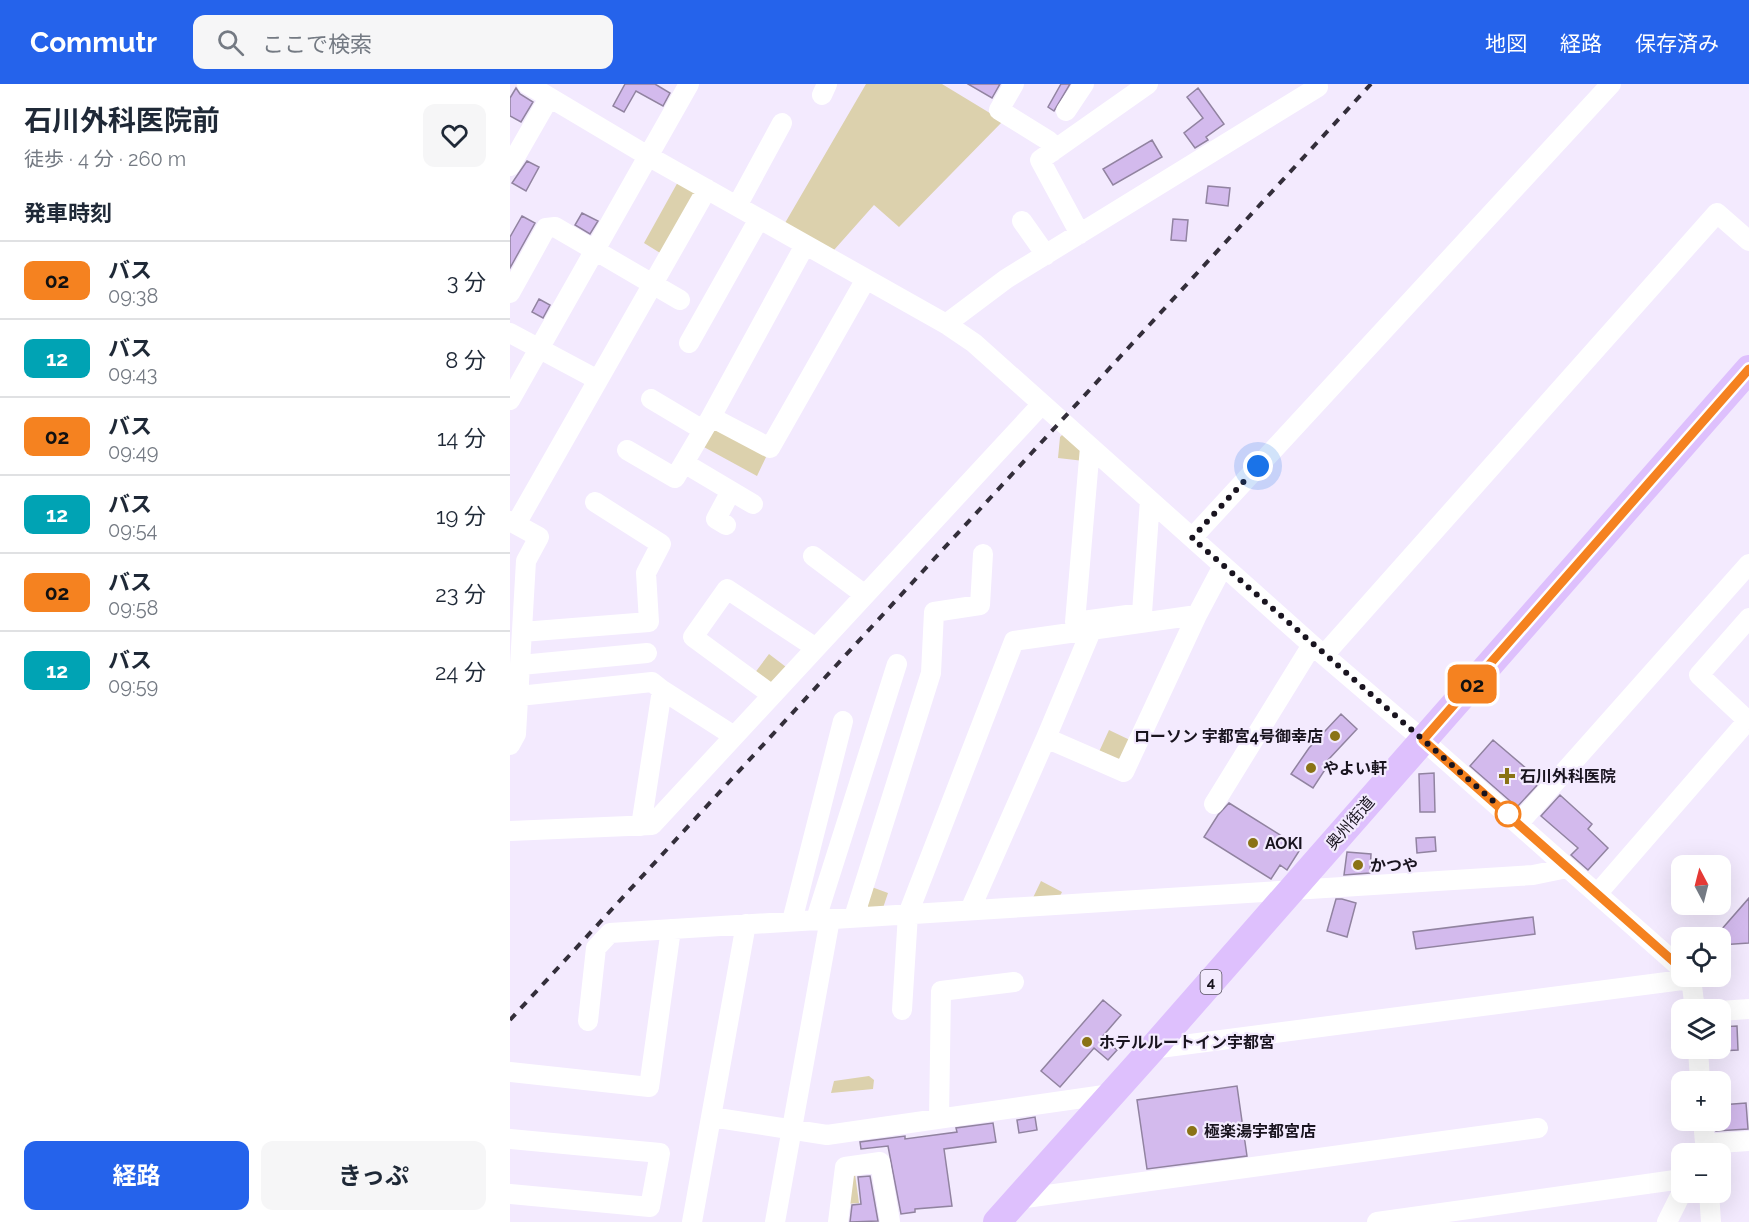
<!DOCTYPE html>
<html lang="ja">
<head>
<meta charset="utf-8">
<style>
	body { margin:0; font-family:Raleway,"Noto Sans JP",sans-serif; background:#f6f6f7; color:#1f2937; height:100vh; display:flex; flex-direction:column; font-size:22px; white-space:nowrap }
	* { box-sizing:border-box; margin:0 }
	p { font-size:20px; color:#747a83 }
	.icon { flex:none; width:33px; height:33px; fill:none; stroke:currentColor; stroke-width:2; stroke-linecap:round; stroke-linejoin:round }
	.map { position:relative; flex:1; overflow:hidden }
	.drawer { display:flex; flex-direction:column; background:#fff; width:510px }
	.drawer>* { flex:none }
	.badge { padding:0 12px; border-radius:9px; font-size:21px; line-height:39px }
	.needle { width:39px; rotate:353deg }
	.controls { position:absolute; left:1161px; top:771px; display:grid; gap:12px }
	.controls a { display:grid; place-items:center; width:60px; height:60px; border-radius:12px; background:#fff; box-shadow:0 6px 24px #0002; font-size:30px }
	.you { position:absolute; width:30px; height:30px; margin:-15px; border:4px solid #fff; border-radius:50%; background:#1a73e8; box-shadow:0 0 0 9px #1a73e833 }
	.map>.badge { position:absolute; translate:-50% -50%; box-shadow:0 0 0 3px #fff }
	h2 { padding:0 24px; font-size:22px; line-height:54px }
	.round { display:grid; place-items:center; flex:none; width:63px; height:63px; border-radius:12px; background:#f6f6f7 }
	.summary { display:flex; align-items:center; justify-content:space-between; height:102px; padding:0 24px }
	h1 { font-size:28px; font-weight:700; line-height:45px }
	.cta { display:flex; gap:12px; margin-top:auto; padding:12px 24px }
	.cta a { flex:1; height:69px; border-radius:12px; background:#2563eb; color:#fff; font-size:24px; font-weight:700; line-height:69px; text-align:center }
	.cta a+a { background:#f6f6f7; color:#1f2937 }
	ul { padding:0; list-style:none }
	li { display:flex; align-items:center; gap:18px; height:78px; padding:0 24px; border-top:2px solid #e0e1e3 }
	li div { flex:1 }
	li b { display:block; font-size:22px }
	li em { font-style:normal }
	li .badge { min-width:66px; font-weight:700; text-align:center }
	header { display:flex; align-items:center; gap:36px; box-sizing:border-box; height:84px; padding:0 30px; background:#2563eb; color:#fff }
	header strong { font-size:28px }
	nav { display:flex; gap:33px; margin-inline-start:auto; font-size:21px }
	.search { width:420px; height:54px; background:#f6f6f7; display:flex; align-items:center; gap:15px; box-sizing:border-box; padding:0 21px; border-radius:12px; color:#747a83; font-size:22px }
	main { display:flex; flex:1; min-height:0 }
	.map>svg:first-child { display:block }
</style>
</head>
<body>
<header>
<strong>Commutr</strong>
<div class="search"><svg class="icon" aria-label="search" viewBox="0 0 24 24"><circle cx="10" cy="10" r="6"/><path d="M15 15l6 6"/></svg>ここで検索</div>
<nav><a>地図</a><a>経路</a><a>保存済み</a></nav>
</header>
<main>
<section class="drawer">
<div class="summary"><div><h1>石川外科医院前</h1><p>徒歩 · 4 分 · 260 m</p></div><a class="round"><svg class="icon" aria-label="heart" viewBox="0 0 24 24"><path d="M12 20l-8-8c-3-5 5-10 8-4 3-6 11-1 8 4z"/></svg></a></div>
<h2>発車時刻</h2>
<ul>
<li><span class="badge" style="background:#f58220;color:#111">02</span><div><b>バス</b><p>09:38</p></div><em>3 分</em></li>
<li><span class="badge" style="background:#00a3b4;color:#fff">12</span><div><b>バス</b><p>09:43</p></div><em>8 分</em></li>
<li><span class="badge" style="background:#f58220;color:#111">02</span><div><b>バス</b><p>09:49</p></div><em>14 分</em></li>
<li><span class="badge" style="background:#00a3b4;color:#fff">12</span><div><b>バス</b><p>09:54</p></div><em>19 分</em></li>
<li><span class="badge" style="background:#f58220;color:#111">02</span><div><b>バス</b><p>09:58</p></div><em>23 分</em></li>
<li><span class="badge" style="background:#00a3b4;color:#fff">12</span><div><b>バス</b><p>09:59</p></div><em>24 分</em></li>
</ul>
<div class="cta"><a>経路</a><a>きっぷ</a></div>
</section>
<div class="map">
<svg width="1239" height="1138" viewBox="0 0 1239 1138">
	<rect width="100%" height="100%" fill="#f3eafe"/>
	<!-- green -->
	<path fill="#dcd1ad" d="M356,0H432L493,37L389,143L364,121L324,166L275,139Z
		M169,96L191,109L155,172L134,159Z
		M206,343L257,371L247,392L192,362Z
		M553,350L574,368V377L548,374L550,353Z
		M259,570L280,586L261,602L244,590Z
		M599,646L622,657L614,673L604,677L588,670Z
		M531,797L552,808L547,818L520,820Z
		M359,802L378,809L371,830L355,831Z
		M359,992L364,996L363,1005L321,1009L324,997Z
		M345,1090L349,1119L335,1120L341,1092Z"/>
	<!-- building -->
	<path fill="#d3baed" stroke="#9183a0" stroke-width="1.5" d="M115,0H145L160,9L153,22L126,7L114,28L103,22Z
		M458,0H490L482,14Z
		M551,0H560L544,27L538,23Z
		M6,4L10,10L23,18L11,38L0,32V14Z
		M688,4L714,40L696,53L698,56L685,64L674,49L693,34L677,13Z
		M642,56L652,73L603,101L593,85Z
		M17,77L29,83L16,107L2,99Z
		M698,102L720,104L718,122L696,119Z
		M72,129L88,137L80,150L65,141Z
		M12,132L25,139L0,184V153Z
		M663,135L678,136L676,157L661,156Z
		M29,215L40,221L33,234L22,228Z
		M831,630L847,645L818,676L820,678L803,704L781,690L799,664Z
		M983,656L1031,697L1007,723L960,682Z
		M924,689L925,728H910L909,690Z
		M1050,711L1082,740L1078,745L1098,764L1078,786L1061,771L1068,764L1031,732Z
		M719,719L791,764L777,786L770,781L761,795L694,753L708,731Z
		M925,753L926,767L907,769L906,754Z
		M837,768L861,770L860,789L834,791Z
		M1239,814V859L1210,861V854H1204Z
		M826,815H832L846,819L837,853L817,847Z
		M1023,833L1025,850L906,865L903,848Z
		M593,916L611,931L592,953L607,966L598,976L584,964L550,1003L531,987Z
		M1227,942L1228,966L1210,967V943Z
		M727,1002L737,1072L637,1085L627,1016Z
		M1236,1019L1238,1045L1206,1047L1205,1036H1210V1021Z
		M525,1033L527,1046L509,1049L507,1036Z
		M483,1039L486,1058L434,1065L442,1122L405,1125V1128L391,1130L378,1062L351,1065L350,1058L395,1052V1055L447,1048L446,1044Z
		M360,1092L368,1137L340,1138L342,1121L351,1120L348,1093Z"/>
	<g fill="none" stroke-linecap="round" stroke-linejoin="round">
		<!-- minor -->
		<path stroke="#fff" stroke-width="20" d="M17,0L138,72L436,240L464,259L802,561L913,656L1172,885
			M504,0L489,26L539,57L542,68
			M312,11L317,0
			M556,27L574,0
			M0,82L39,14
			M227,122L272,39
			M512,137L536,171
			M570,150L530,76L638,0
			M0,209L36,144L45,143L170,216
			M436,240L496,195L808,3L807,0
			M0,249L88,296
			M179,259L249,135
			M141,315L193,346
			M0,316L179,0
			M201,333L295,161
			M580,363L565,538L632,529L640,416
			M117,366L165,394L201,333L260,364L356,195
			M174,379L243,420
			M0,437L29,453L16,477L6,650L0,661
			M6,440L197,105
			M216,441L206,435L221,407
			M682,454L1101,0
			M303,472L355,511
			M12,548L139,538L136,489L151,460L85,418
			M814,571L1207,129L1239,157
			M11,581L137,569
			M152,606L224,652
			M262,611L183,553L217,505L306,564
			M9,612L142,598L152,606L131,742
			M1237,636L1189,591L1239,534
			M536,654L614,688L687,531L713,482
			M704,720L802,561
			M1008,740L1239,480
			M0,747L142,741L532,320
			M1087,810L1239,635
			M460,826L536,654L581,547
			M344,833L421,589L424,528L470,521L473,470
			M306,835L387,580
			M282,837L333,637
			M1178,892L1182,902L1185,926
			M392,926L398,830L504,557L687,531
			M1210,927L1239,925
			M78,937L86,864L100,849L1023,791L1057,784
			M1188,964L1190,998
			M642,965L1180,895
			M0,988L139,1003L161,845
			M201,1033L317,1051L601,1010
			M429,1035L431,907L504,898
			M1193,1036L1196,1070
			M0,1055L150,1069L140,1123L0,1110
			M1195,1060L1239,1057
			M1199,1108L1201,1138
			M508,1115L1028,1044
			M182,1138L236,840
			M265,1138L320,835
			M328,1138L335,1083L370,1078L380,1138
			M867,1138L1172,1095
			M1157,1138L1172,1108"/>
		<!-- highway -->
		<path stroke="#dec0fd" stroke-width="28" d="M487,1138L642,965L1239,285"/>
		<!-- rail -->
		<path stroke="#332e3a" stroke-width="4" stroke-dasharray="8 8" stroke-linecap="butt" d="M0,936L861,0"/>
	</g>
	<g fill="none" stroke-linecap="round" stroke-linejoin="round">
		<!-- line casing -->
		<g stroke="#fff" stroke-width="14">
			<path id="line" d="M1172,885L913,656L1239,285"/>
		</g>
		<!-- line -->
		<use href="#line" stroke="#f58220" stroke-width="9"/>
		<!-- walk -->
		<path stroke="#19141f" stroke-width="6" stroke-dasharray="0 10.8" d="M748,382L682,454L998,730"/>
	</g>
	<!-- markers -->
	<g fill="#8a7316" stroke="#f3eafe" stroke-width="2">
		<circle cx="825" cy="652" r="6"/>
		<circle cx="801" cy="684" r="6"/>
		<path d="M994 683h6v6h6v6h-6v6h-6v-6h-6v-6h6z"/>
		<circle cx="743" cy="759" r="6"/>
		<circle cx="848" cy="781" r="6"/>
		<circle cx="577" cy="958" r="6"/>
		<circle cx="682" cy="1047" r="6"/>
	</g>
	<circle fill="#fff" stroke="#f58220" stroke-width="3" cx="998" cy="730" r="12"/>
	<g text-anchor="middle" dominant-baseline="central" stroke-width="4.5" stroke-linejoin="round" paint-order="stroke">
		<!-- shield labels -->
		<rect fill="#f3eafe" stroke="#5a5462" stroke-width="1.5" x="690.5" y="886" width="21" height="24" rx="4.5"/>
		<g font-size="15" font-weight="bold" fill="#19141f">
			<text x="701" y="898">4</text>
		</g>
		<!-- poi labels -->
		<g font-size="16" font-weight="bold" fill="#19141f" stroke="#f3eafe" text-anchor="start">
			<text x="813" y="652" text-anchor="end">ローソン 宇都宮4号御幸店</text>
			<text x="813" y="684">やよい軒</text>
			<text x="1010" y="692">石川外科医院</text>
			<text x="755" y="759">AOKI</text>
			<text x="860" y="781">かつや</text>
			<text x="589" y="958">ホテルルートイン宇都宮</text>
			<text x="694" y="1047">極楽湯宇都宮店</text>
		</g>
		<!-- street labels -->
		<g font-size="16" fill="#19141f" stroke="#f3eafe">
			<text transform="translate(840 739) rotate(-49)">奥州街道</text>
		</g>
	</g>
</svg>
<div class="controls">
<a><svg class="needle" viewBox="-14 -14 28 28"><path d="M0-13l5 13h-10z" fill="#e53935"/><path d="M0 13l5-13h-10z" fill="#747a83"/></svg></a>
<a><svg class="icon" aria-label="locate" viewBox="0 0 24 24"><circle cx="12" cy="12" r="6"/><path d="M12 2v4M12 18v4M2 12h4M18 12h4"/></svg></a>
<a><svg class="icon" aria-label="layers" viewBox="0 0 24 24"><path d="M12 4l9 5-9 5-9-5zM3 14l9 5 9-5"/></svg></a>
<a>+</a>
<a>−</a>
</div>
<div class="you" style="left:748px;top:382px"></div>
<b class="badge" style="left:962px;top:600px;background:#f58220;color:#111">02</b>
</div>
</main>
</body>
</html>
